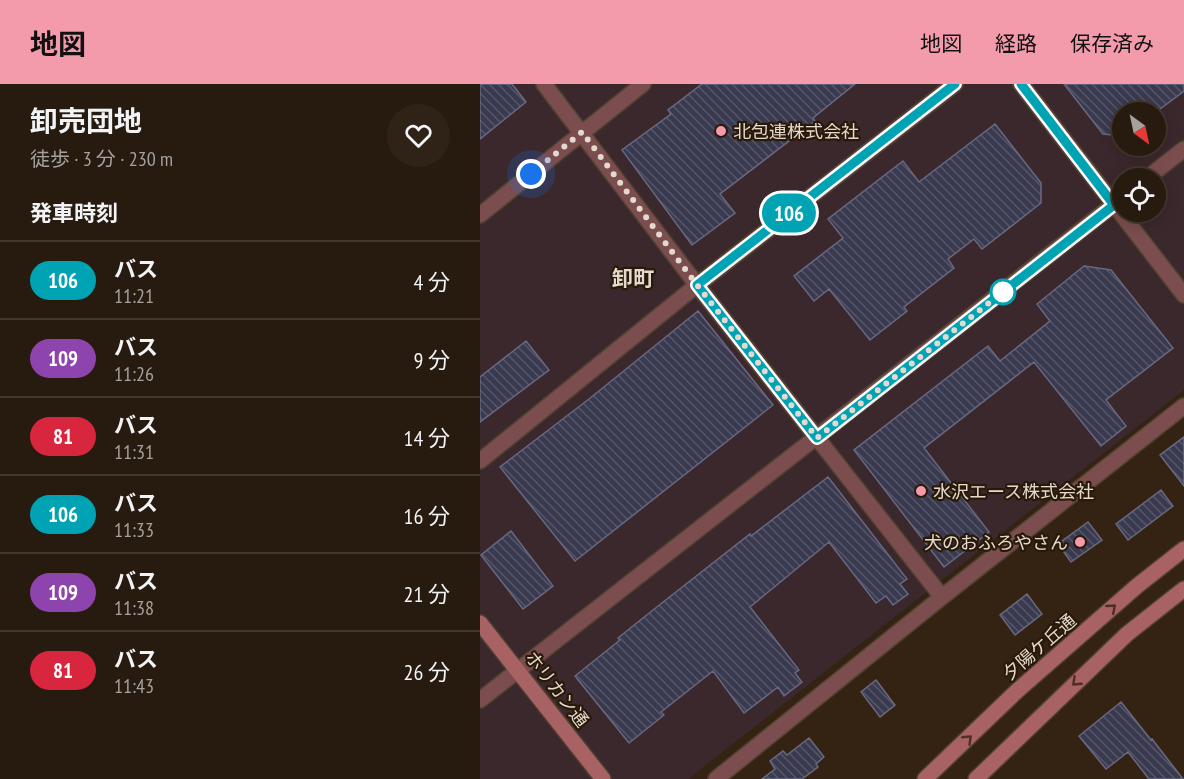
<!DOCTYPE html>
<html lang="ja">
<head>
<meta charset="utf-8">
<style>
	body { margin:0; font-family:"PT Sans Narrow","Noto Sans JP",sans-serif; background:#2f2317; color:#f1f3f6; height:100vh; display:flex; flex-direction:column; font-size:22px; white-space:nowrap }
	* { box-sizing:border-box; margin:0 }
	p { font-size:20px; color:#a4a19e }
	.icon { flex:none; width:33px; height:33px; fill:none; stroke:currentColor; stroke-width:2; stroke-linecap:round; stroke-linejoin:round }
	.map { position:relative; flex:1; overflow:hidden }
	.sheet { display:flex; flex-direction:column; background:#271a0e; width:480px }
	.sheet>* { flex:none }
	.badge { padding:0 12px; border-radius:20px; font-size:21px; line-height:39px }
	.needle { width:39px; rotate:147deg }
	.buttons { position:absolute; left:632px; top:18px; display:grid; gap:12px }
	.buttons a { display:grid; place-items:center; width:54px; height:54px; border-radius:50%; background:#271a0e; box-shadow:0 3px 15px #0003,0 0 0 2px #43382e; font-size:30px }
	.you { position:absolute; width:30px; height:30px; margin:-15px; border:4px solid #fff; border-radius:50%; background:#1a73e8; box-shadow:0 0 0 9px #1a73e833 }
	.map>.badge { position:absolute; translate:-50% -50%; box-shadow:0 0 0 3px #fff }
	h2 { padding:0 30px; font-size:22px; line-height:54px }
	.round { display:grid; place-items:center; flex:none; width:63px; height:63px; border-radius:32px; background:#2f2317 }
	.summary { display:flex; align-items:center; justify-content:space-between; height:102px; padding:0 30px }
	h1 { font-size:28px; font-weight:700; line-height:45px }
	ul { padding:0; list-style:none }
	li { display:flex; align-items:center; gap:18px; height:78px; padding:0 30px; border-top:2px solid #43382e }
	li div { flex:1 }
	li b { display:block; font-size:22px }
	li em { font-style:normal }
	li .badge { min-width:66px; font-weight:700; text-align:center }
	header { display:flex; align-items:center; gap:36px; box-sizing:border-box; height:84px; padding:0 30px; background:#f39aab; color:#111 }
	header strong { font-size:28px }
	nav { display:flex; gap:33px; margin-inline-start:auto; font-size:21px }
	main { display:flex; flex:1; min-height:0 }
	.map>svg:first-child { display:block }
</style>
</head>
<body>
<header>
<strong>地図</strong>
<nav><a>地図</a><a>経路</a><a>保存済み</a></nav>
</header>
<main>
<section class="sheet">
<div class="summary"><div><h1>卸売団地</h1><p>徒歩 · 3 分 · 230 m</p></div><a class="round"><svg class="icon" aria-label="heart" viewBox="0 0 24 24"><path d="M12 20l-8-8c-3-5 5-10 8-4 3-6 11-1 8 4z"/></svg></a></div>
<h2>発車時刻</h2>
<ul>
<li><span class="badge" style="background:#00a3b4;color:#fff">106</span><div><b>バス</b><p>11:21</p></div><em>4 分</em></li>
<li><span class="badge" style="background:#8e44ad;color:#fff">109</span><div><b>バス</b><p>11:26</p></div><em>9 分</em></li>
<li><span class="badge" style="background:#d7263d;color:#fff">81</span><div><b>バス</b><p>11:31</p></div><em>14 分</em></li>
<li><span class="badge" style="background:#00a3b4;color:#fff">106</span><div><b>バス</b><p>11:33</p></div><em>16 分</em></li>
<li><span class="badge" style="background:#8e44ad;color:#fff">109</span><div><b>バス</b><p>11:38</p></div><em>21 分</em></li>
<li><span class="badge" style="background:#d7263d;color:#fff">81</span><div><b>バス</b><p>11:43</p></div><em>26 分</em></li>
</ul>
</section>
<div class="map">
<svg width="704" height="695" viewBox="0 0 704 695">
	<defs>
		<pattern id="building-back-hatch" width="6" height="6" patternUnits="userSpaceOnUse" patternTransform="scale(1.5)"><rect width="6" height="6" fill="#393a50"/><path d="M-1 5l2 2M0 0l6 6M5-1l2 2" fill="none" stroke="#565668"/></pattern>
	</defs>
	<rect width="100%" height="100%" fill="#342312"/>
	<!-- commercial -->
	<path fill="#3b282d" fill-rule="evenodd" d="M0,0H704V306L208,695H0ZM642,28H675V62H642ZM642,94H675V128H642Z"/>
	<!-- building -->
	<path fill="url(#building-back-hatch)" stroke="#686981" stroke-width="1.5" d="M0,0H32L46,18L0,55Z
		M222,0H375L333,34L335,37L240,110L255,129L212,161L142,66L191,30L188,26Z
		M584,0H704V7L676,28H642V52L623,50Z
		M515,40L561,99V119L502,165L494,155L468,175L474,184L424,223L427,227L390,256L349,205L334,217L314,192L363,154L348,135L423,77L439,98Z
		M604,182L631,186L693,264L626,316L646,342L621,362L554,278L444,364L509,448L464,483L374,366L508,262L520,277L570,237L557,220Z
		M218,227L293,321L95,477L20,383L109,315Z
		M46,257L69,286L0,338V293Z
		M704,353V402L680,371Z
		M348,393L427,495L420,500L428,510L413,521L406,512L396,519L349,458L270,523L319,586L315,589L322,598L304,612L298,603L264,629L233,587L181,628L184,631L149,659L95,592L140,556L138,554L173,526L270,450L271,452Z
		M681,406L693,422L648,456L636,440Z
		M608,438L622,456L591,478L578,460Z
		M31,447L73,502L43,525L1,471Z
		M547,510L562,530L535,551L520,531Z
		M396,596L415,621L400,633L381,608Z
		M641,618L671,656L672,655L703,695H669L648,668L626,685L599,652Z
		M329,654L344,673L336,680L338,683L322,695H282L295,685L290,677L303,667L307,671Z"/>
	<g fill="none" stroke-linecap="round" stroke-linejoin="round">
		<!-- street casing -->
		<g stroke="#504030" stroke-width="18">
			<path id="street" d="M64,0L217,201L462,513
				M541,0L704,211
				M667,94L704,65
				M0,131L163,0
				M0,377L217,201L475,0
				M0,616L642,114
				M236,695L462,513L704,322"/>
		</g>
		<!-- secondary casing -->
		<g stroke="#504030" stroke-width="18">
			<path id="secondary" d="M0,539L123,695
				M445,695L538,606L657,502L704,465
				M496,695L647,550L704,505"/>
		</g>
		<!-- street -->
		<use href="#street" stroke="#7b4d4e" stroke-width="15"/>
		<!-- secondary -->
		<use href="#secondary" stroke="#a96264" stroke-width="15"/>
	</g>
	<!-- one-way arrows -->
	<defs><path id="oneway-chevron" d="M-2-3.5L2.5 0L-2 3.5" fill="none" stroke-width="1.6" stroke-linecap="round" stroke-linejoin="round" transform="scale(1.5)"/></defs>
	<g stroke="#4f2f24">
		<use href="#oneway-chevron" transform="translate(632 524) rotate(-41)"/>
		<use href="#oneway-chevron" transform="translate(596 598) rotate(137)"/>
		<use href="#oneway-chevron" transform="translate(488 655) rotate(-44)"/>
	</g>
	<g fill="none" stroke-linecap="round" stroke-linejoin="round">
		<!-- line casing -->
		<g stroke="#fff" stroke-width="14">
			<path id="line" d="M475,0L217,201L337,354L634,121L541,0"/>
		</g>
		<!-- line -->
		<use href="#line" stroke="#00a3b4" stroke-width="9"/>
		<!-- walk -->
		<path stroke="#e4d9ce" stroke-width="6" stroke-dasharray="0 10.8" d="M51,90L102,48L217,201L337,354L523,208"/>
	</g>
	<!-- markers -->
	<g fill="#f39aab" stroke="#291908" stroke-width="2">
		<circle cx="241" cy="47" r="6"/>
		<circle cx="441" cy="407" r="6"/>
		<circle cx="600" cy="458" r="6"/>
	</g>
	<circle fill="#fff" stroke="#00a3b4" stroke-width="3" cx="523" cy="208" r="12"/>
	<g text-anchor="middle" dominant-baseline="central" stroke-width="4.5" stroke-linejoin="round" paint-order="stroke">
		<!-- poi labels -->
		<g font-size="18" fill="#e4d9ce" stroke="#291908" text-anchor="start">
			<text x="253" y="47">北包連株式会社</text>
			<text x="453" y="407">水沢エース株式会社</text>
			<text x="588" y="458" text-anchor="end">犬のおふろやさん</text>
		</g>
		<!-- street labels -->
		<g font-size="18" fill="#e4d9ce" stroke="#291908">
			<text transform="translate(559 563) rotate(-41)">夕陽ケ丘通</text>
			<text transform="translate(77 605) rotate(52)">ホリカン通</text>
		</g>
		<!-- quarter labels -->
		<g font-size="21" font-weight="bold" fill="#e4d9ce" stroke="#291908">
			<text x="153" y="194">卸町</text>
		</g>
	</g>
</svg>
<div class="buttons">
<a><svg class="needle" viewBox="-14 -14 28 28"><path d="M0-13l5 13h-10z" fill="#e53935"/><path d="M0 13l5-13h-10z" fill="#a4a19e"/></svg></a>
<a><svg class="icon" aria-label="locate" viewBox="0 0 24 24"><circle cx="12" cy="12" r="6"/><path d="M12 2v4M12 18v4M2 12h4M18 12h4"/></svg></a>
</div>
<div class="you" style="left:51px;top:90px"></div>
<b class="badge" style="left:309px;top:129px;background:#00a3b4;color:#fff">106</b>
</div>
</main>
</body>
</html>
